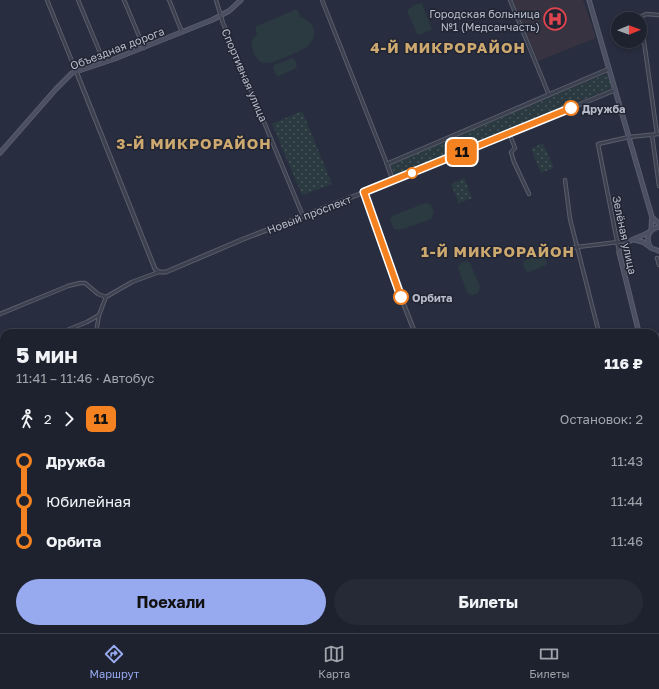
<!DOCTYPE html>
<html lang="ru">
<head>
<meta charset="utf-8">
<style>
	body { margin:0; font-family:"Golos Text",sans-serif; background:#262a37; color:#f1f3f6; height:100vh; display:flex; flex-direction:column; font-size:15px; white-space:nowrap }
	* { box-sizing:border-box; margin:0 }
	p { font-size:13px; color:#a1a4aa }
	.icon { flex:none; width:22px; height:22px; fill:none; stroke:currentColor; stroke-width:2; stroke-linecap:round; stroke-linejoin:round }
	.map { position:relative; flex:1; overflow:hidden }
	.sheet { position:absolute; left:0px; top:329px; width:659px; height:304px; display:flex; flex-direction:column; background:#1e222f; border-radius:12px 12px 0 0; box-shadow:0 2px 6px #0003,0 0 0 1px #3c3f4b }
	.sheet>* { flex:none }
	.badge { padding:0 8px; border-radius:6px; font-size:14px; line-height:26px }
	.needle { width:26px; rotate:89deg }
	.controls { position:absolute; left:611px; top:12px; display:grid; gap:8px }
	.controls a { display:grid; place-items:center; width:36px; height:36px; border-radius:50%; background:#1e222f; box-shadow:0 2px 6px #0003,0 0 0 1px #3c3f4b; font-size:20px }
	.map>.badge { position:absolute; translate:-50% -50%; box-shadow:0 0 0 2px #fff }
	.legs { display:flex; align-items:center; gap:6px; height:44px; padding:0 16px; font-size:13px }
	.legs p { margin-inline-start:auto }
	.summary { display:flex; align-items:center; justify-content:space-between; height:68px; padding:0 16px }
	h1 { font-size:22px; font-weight:700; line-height:30px }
	.primary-button { display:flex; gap:8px; margin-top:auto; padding:8px 16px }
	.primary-button a { flex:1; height:46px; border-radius:24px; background:#97aaf0; color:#111; font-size:16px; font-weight:700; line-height:46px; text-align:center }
	.primary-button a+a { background:#262a37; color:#f1f3f6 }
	ul { padding:0 16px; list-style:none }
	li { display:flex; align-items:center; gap:14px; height:40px; font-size:15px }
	li i { display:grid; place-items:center; width:6px; height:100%; margin:0 5px; background:currentColor }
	li i::after { content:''; width:10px; height:10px; margin:-5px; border:3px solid; border-radius:50%; background:#1e222f }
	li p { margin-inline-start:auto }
	li:first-child i { background:linear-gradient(#0000 50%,currentColor 0) }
	li:last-child i { background:linear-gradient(currentColor 50%,#0000 0) }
	.tab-bar { display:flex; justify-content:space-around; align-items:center; height:56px; border-top:1px solid #3c3f4b; background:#1e222f; font-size:11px; color:#a1a4aa }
	.tab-bar a { display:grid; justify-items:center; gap:2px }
	.tab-bar .on { color:#97aaf0 }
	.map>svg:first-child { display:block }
</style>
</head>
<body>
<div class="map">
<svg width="659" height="633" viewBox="0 0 659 633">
	<defs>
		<pattern id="grass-dots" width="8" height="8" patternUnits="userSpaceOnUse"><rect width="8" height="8" fill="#2a3a40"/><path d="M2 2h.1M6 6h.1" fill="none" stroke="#47555a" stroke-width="1.8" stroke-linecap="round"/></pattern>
	</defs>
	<rect width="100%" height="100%" fill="#282e3f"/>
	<!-- medical -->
	<path fill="#373341" d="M512,0H583L596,38L538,61Z"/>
	<!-- grass -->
	<path fill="url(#grass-dots)" d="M608,73L612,88L394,177L390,165Z
		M302,111L332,184L302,195L272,124Z
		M543,143L554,168L541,173L531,149Z
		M464,178L472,198L459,203L451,184Z"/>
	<!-- garden -->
	<path fill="#2a3a40" d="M417,4H422L432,29L422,34H417L407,10Z
		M297,9L300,17C317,22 319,38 305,48C297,52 273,64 266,63C259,63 255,57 253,51C250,43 252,40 257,34L255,27Z
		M292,58L295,60L297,68L279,76L276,75L273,68L274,65Z
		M425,203L431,205L434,213L431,219L400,230L394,229L390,220L392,216Z
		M542,254L544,255L547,262L546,265L529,272L526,271L523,265L524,261Z
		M466,261L470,263L480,287L478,293L472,295L467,292L458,268L461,263Z"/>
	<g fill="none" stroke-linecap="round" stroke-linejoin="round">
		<!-- minor casing -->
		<g stroke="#5a5e6c" stroke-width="4.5">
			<path id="minor" d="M47,0L76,71
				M78,0L104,62
				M124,0L144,48
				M169,0L182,32
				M216,0L223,23L303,216
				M322,0L387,164
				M510,0L549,95
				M509,133L515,148L511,152L514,162L529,194
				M657,134L641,20L642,16L646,14L659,15
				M652,135L659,186
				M565,180L570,219L599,333
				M619,251L598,144L629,137L659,134
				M552,252L577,247L627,241
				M657,258L659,265
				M0,314L68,286L80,283H85L98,294L106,297
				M60,333L87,322L99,315
				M96,333L99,315L106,297L132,282L159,272
				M0,357L4,356
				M655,373L659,370
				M0,401L4,399
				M655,421L659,418
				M0,459L4,457
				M659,463V467
				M0,488L4,486
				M655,493L659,481
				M0,508L4,518
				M0,542L4,541
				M0,571L4,569
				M0,600L4,598
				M37,629L38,633
				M124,629L125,633
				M293,629L295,633
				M172,633C193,631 215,631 237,629
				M342,633L349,629
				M361,633L367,629"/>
		</g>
		<!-- tertiary casing -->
		<g stroke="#5a5e6c" stroke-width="5">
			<path id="tertiary" d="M76,71L155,269L159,272H166L241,240L393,181L615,90
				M393,181L387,164L609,69
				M364,192L395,282L415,333"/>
		</g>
		<!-- secondary casing -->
		<g stroke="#5a5e6c" stroke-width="5.5">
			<path id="secondary" d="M589,0L652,217L651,231
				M0,153L56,89L72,73L114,59L212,20L229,11L241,0
				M653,218L659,224
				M659,227C648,229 645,239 651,248L659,251
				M635,240L643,242L650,247
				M638,329L619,252C621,241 640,238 649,232"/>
		</g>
		<!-- primary casing -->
		<g stroke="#454958" stroke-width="5.5">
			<path id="primary" d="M655,336H659
				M26,633L36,629"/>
		</g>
		<!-- minor -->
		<use href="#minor" stroke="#3c414f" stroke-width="2.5"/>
		<!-- tertiary -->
		<use href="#tertiary" stroke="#3c414f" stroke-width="3"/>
		<!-- secondary -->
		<use href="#secondary" stroke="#4a4f62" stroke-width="3.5"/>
		<!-- primary -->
		<use href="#primary" stroke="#5a5f6f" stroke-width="3.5"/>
		<!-- rail casing -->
		<g stroke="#5e6476" stroke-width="2.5">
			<path id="rail" d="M655,434L659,431
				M655,443L659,440
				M655,452L659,449
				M655,618H659
				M371,633L377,629
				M385,633L390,629
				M405,633L410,629
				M416,633L421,629
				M434,633L443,629
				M471,633L497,632L549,633"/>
		</g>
		<!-- rail -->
		<use href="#rail" stroke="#212534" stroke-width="1" stroke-dasharray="3" stroke-linecap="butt"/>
	</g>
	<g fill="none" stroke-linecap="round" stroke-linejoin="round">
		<!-- line-1 casing -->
		<g stroke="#fff" stroke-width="9">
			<path id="line-1" d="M401,297L364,192L571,108"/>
		</g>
		<!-- line-1 -->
		<use href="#line-1" stroke="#f58220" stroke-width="6"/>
	</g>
	<!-- icons -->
	<defs>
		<g id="hospital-ring" transform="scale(1.15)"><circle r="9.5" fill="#212534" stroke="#e0444e" stroke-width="1.5"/><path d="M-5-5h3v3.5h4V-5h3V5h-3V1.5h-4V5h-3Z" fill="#e0444e"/></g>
	</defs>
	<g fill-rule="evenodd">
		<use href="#hospital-ring" x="555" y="19"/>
	</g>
	<!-- markers -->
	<g fill="#fff" stroke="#f58220" stroke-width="2">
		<circle cx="571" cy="108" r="7"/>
		<circle cx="412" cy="173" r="5"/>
		<circle cx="401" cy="297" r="7"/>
	</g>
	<g text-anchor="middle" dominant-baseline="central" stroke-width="3" stroke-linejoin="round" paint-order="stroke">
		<!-- poi labels -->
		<g font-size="11" fill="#b8bcc9" stroke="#212534" text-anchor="end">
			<text x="540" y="13">Городская больница<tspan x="540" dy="13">№1 (Медсанчасть)</tspan></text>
		</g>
		<!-- street labels -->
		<g font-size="11" fill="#b8bcc9" stroke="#212534">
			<text transform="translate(117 48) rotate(-21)">Объездная дорога</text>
			<text transform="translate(245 75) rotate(67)">Спортивная улица</text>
			<text transform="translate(309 214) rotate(-21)">Новый проспект</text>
			<text transform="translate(625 235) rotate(78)">Зелёная улица</text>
		</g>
		<!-- stop labels -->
		<g font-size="11" font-weight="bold" fill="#b8bcc9" stroke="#212534" text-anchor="start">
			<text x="582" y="108">Дружба</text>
			<text x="412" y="297">Орбита</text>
		</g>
		<!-- district labels -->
		<g font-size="15" font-weight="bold" letter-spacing="1" fill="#cda86f" stroke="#212534">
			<text x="448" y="47">4-Й МИКРОРАЙОН</text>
			<text x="194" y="143">3-Й МИКРОРАЙОН</text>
			<text x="498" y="251">1-Й МИКРОРАЙОН</text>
		</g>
	</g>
</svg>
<div class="controls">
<a><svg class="needle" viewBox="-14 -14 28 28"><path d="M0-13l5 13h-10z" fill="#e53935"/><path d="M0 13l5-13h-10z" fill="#a1a4aa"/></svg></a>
</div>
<b class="badge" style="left:462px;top:152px;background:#f58220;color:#111">11</b>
<section class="sheet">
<div class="summary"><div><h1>5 мин</h1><p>11:41 – 11:46 · Автобус</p></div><b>116 ₽</b></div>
<div class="legs"><svg class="icon" aria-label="walk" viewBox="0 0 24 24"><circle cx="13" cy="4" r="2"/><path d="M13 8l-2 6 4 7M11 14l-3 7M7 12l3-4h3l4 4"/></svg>2<svg class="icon" aria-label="forward" viewBox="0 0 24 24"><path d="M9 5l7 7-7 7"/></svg><b class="badge" style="background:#f58220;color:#111">11</b><p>Остановок: 2</p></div>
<ul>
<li><i style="color:#f58220"></i><b>Дружба</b><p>11:43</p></li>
<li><i style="color:#f58220"></i><span>Юбилейная</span><p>11:44</p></li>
<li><i style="color:#f58220"></i><b>Орбита</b><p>11:46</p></li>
</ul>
<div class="primary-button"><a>Поехали</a><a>Билеты</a></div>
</section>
</div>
<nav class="tab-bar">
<a class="on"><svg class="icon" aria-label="directions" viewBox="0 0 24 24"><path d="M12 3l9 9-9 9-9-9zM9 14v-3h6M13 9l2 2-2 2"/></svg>Маршрут</a>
<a><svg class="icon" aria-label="map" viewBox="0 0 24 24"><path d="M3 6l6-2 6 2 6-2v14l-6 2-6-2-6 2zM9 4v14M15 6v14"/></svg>Карта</a>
<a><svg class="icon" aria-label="tickets" viewBox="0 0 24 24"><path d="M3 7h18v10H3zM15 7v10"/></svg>Билеты</a>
</nav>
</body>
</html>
